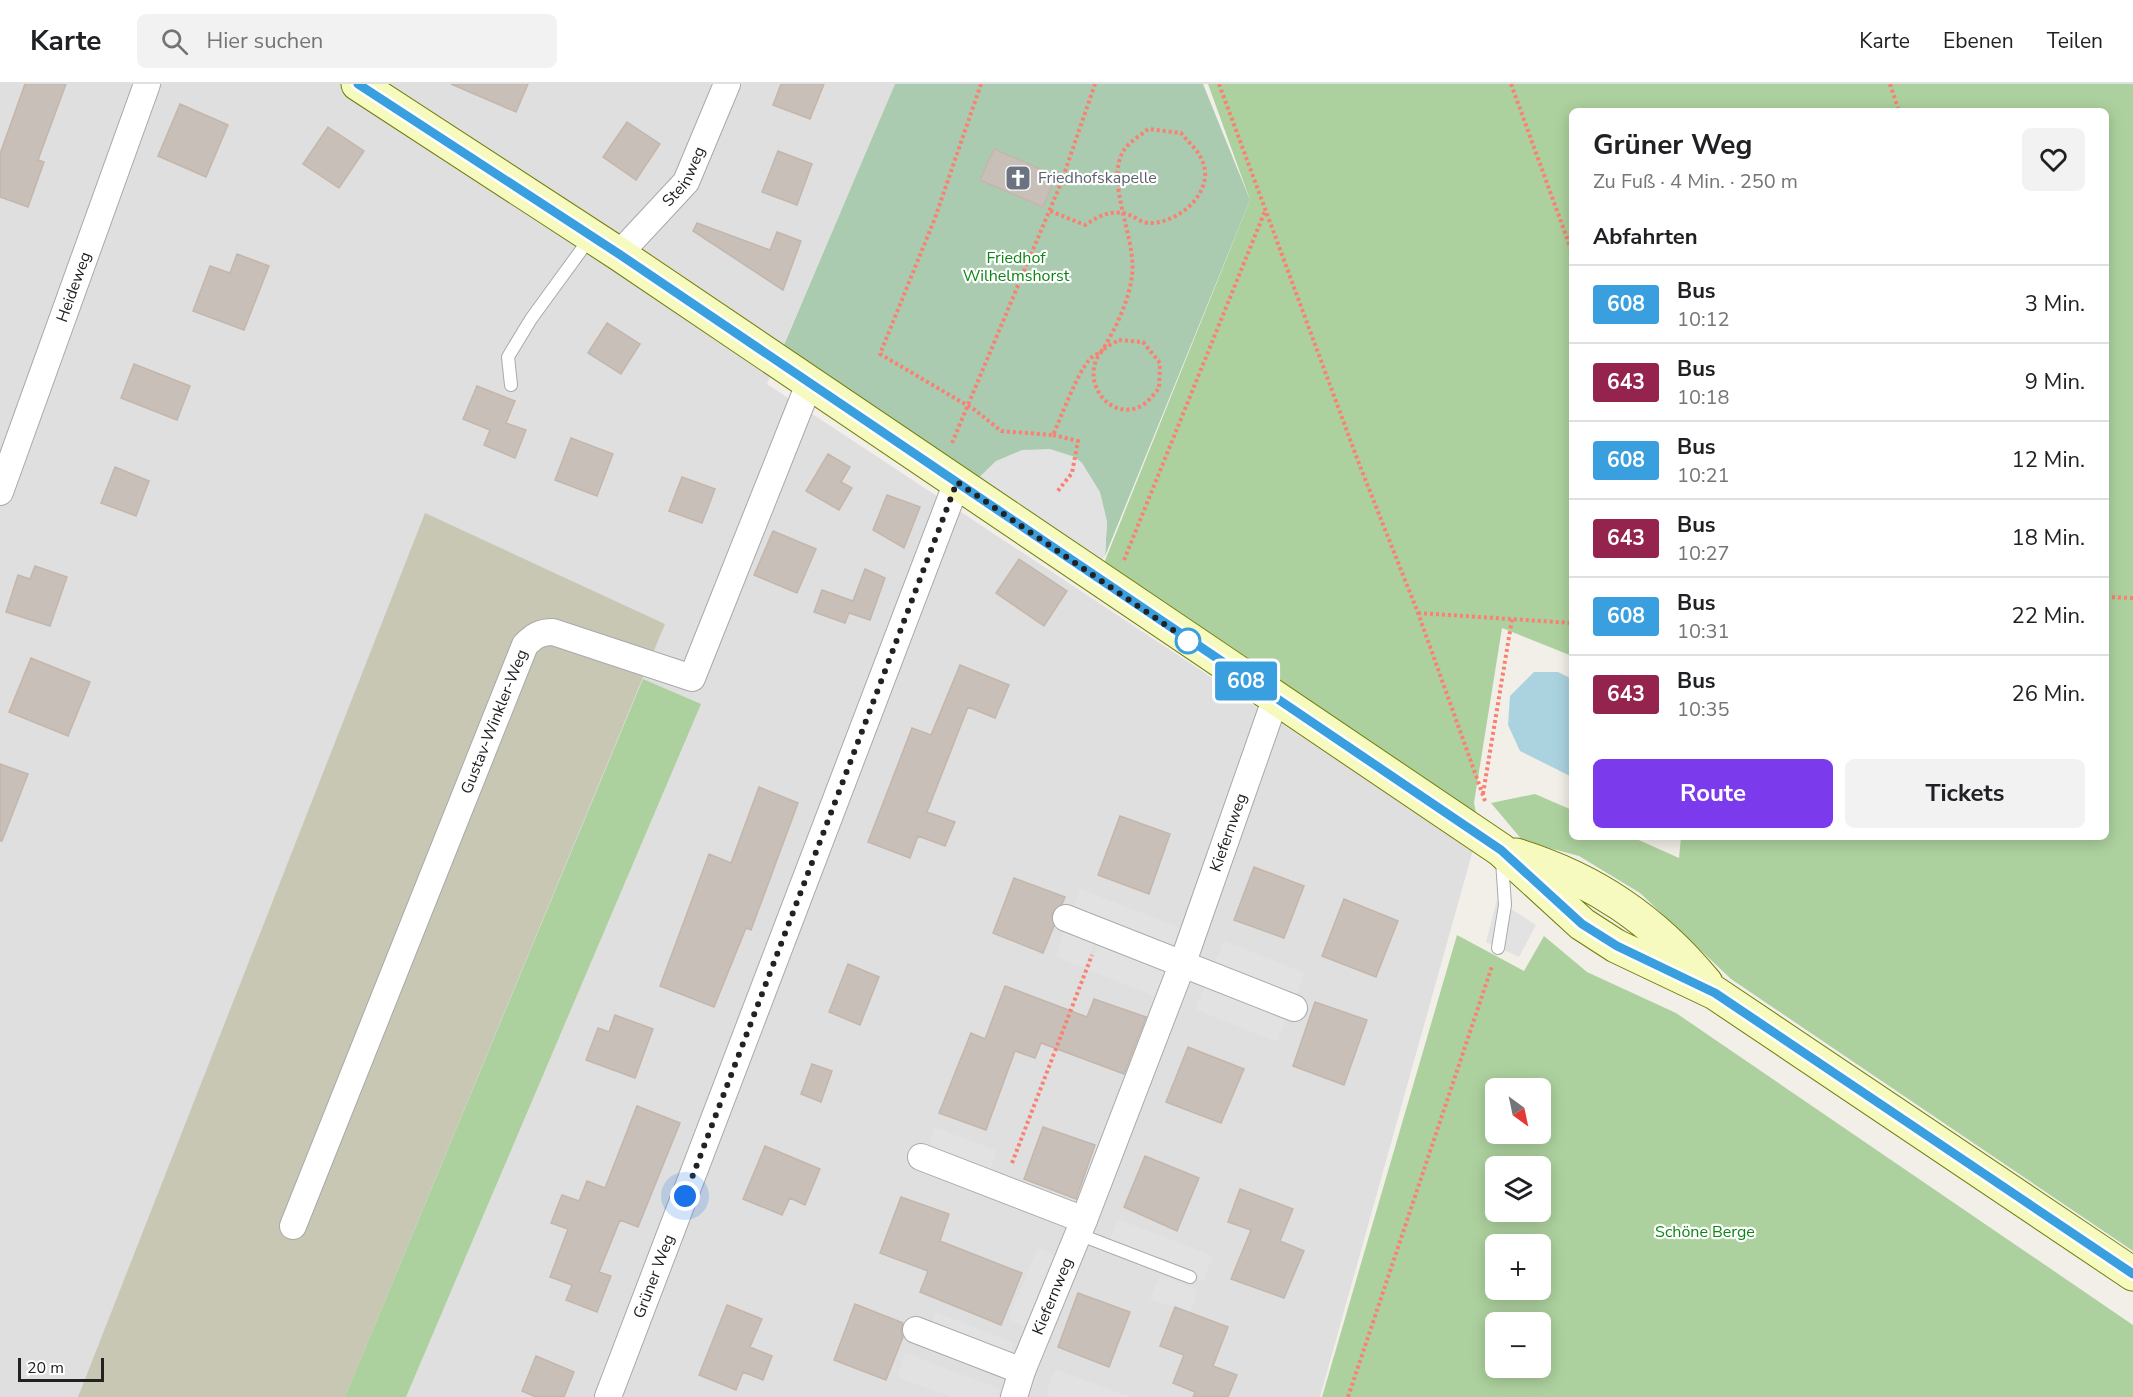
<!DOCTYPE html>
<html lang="de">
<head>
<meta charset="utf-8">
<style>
	body { margin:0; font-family:"Nunito Sans",sans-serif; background:#f2f2f2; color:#202124; height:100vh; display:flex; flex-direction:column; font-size:22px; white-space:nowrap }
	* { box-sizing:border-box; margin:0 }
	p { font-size:20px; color:#757577 }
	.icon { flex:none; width:33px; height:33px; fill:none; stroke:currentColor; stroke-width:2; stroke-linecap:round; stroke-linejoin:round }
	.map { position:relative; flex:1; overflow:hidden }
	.side { position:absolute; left:1569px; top:24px; width:540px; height:732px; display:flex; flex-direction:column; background:#fff; border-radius:9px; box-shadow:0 3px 15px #0003 }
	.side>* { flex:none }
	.badge { padding:0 12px; border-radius:4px; font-size:21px; line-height:39px }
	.needle { width:39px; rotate:147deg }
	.controls { position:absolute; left:1485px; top:994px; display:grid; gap:12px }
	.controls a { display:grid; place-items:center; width:66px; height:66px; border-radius:9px; background:#fff; box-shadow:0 3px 15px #0003; font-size:30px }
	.scale { position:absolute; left:18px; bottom:15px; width:86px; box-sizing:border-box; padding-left:6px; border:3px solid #222; border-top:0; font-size:16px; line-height:21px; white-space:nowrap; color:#222; -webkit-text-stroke:4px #fff; paint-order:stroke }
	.you { position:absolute; width:30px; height:30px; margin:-15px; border:4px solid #fff; border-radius:50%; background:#1a73e8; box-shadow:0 0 0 9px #1a73e833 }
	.map>.badge { position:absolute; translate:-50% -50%; box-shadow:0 0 0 3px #fff }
	h2 { padding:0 24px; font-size:22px; line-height:54px }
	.round { display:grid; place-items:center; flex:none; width:63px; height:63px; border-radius:9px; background:#f2f2f2 }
	.summary { display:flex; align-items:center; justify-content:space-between; height:102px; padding:0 24px }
	h1 { font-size:28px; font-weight:700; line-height:45px }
	.button { display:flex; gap:12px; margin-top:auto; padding:12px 24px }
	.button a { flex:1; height:69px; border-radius:9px; background:#7c3aed; color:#fff; font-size:24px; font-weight:700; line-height:69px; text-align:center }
	.button a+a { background:#f2f2f2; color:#202124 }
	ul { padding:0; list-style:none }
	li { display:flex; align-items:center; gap:18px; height:78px; padding:0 24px; border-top:2px solid #e0e0e0 }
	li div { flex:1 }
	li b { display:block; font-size:22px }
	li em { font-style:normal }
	li .badge { min-width:66px; font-weight:700; text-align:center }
	header { display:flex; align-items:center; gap:36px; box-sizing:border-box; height:84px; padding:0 30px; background:#fff; border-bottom:2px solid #e0e0e0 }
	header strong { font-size:28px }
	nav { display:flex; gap:33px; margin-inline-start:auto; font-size:21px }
	.search { width:420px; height:54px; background:#f2f2f2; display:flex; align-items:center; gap:15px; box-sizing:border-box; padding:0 21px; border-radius:9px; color:#757577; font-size:22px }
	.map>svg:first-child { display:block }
</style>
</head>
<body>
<header>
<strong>Karte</strong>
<div class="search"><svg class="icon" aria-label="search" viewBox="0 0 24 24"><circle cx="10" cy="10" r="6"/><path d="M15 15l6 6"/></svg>Hier suchen</div>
<nav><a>Karte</a><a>Ebenen</a><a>Teilen</a></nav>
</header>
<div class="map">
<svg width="2133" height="1313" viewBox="0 0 2133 1313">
	<rect width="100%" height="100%" fill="#f2efe9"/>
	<!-- residential -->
	<path fill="#e0dfdf" d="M0,0H895L767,300L1473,766L1320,1313H0Z"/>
	<!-- construction -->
	<path fill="#c7c7b4" d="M425,429L665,540L345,1313H78Z"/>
	<!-- forest -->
	<path fill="#add19e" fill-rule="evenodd" d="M1208,0H2133V1167L1731,895L1640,809L1579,772L1523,757L1491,719L1535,710L1572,726V753H1632L1679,774L1681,753H2106V27H1572V572L1502,544L1474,719L1479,743L1102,484L1250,116Z
		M643,595L701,620L406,1313H345Z
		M1457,851L1524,887L1544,852L1587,888L1676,929L2133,1241V1313H1322ZM1496,1005H1540V1050H1496ZM1496,1083H1540V1128H1496ZM1496,1161H1540V1206H1496ZM1496,1239H1540V1284H1496Z"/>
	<!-- cemetery -->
	<path fill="#aacbaf" d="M895,0H1203L1250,116L1105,472L1107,437L971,401L781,268Z"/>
	<!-- parking -->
	<path fill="#e2e2e2" d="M1050,365L1075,373L1082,379L1100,408L1107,437L1105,472L1098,483L971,401L996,377L1022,366Z
		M1080,805L1193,849L1168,917L1088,886L1103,849L1099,847L1084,884L1055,873Z
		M1497,816L1536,841L1519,873L1486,858Z
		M1224,857L1305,889L1277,958L1195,925Z
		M935,1043L997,1067L986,1098L924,1074Z
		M1118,1135L1213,1172L1203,1198L1107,1161Z
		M1038,1164L1060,1174L1030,1245L1008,1235Z
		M1160,1191L1198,1206L1190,1229L1150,1215Z
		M935,1228L1014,1259L1007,1281L928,1251Z
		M906,1269L1000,1305L997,1313H951L897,1293Z
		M1055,1285L1130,1313H1053L1046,1310Z"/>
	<!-- water -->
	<path fill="#aad3df" d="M1534,588H1558L1572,595V693L1520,667L1508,641L1510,612Z"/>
	<!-- building -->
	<path fill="#c7bfb8" stroke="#c4b6ab" stroke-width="1.5" d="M25,0H66L38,76L44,78L28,123L0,113V70Z
		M451,0H528L516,28Z
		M781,0H824L810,35L773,21Z
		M180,20L228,41L206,93L158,72Z
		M627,38L660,60L636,96L603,73Z
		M328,43L364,67L339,104L303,80Z
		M994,65L1056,92L1043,123L980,96Z
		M778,67L812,80L797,121L762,108Z
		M697,139L770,166L777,148L801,157L783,206L693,147Z
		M237,170L269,182L244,246L193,227L210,182L230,189Z
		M607,239L640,260L621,290L588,269Z
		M134,280L190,302L177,336L121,314Z
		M477,302L515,317L506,339L526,346L515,374L484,361L490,346L463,335Z
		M571,354L613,370L597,412L555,396Z
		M828,370L850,383L841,398L852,404L839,426L806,407Z
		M115,383L149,397L136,432L101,419Z
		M682,393L715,405L702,439L669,427Z
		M887,411L920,423L904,464L873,446Z
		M773,447L816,465L797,509L754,491Z
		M1019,475L1067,507L1044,542L996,509Z
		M35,482L67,493L50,542L6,528L18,491L30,495Z
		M865,485L885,494L870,536L849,529L845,539L814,528L822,506L853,517Z
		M31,574L90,598L68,652L9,628Z
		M960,581L1009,601L995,634L968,623L927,728L955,738L945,762L918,752L910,774L868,758L912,644L931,651Z
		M0,680L28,690L2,757H0Z
		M759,703L798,719L751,846L746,844L714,923L660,902L709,770L731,779Z
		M1120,732L1170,750L1149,810L1098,791Z
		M1254,783L1304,802L1284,854L1234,836Z
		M1014,794L1065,813L1062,820L1052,829L1054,842L1043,869L993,849Z
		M1344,815L1398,837L1376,893L1322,872Z
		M848,880L879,893L860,941L829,928Z
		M1005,902L1087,933L1094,915L1146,933L1124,990L1041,959L1035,974L1015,967L986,1046L939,1029L971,949L985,955Z
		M1315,918L1367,936L1344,1001L1293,982Z
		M615,931L653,945L635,994L586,976L598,944L609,948Z
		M1188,963L1244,985L1221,1039L1166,1018Z
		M812,980L832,987L821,1018L801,1010Z
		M637,1022L680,1039L638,1143L620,1136L599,1188L611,1192L597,1228L566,1216L572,1201L550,1193L568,1145L551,1139L562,1111L579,1117L587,1097L605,1104Z
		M1043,1043L1095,1061L1076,1115L1024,1095Z
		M765,1062L820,1085L805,1121L790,1114L782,1131L743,1115Z
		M1145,1072L1199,1094L1177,1147L1124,1123Z
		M1240,1105L1293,1125L1280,1157L1304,1167L1284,1214L1231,1195L1251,1146L1228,1138Z
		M901,1113L949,1130L940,1157L1022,1189L1001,1241L920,1208L928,1187L880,1169Z
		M1078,1209L1130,1228L1109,1283L1058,1263Z
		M855,1220L903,1239L901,1248L903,1253L886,1296L834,1276Z
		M727,1221L762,1235L750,1263L772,1272L763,1296L743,1288L736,1306L699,1291Z
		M1175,1223L1228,1243L1213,1282L1237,1291L1228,1313H1193L1195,1308L1173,1299L1184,1271L1160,1262Z
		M536,1272L574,1288L564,1313H536L522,1307Z"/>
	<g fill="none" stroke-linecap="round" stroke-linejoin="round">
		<!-- lane casing -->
		<g stroke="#a9a9a9" stroke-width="14">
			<path id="lane" d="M511,301L508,273L531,235L590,154
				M1498,864L1505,821L1502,777
				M1078,1150L1190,1193"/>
		</g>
		<!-- street casing -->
		<g stroke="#a9a9a9" stroke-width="28">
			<g id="street">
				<path id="s1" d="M619,170L686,98L727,0"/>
				<path id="s2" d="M0,408L147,0"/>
				<path d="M1066,834L1294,924"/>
				<path d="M921,1073L1084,1136"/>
				<path id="s3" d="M293,1142L525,561C534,552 540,548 553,548L692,594L809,300"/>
				<path d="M916,1246L1022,1287"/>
				<path id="s4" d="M608,1313L957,398"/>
				<path id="s5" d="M1014,1313L1022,1287L1084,1136L1182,881L1275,616"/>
			</g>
		</g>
		<!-- secondary casing -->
		<g stroke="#707d05" stroke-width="35">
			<path id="secondary" d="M358,0L619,170L1501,766L1582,840L1616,862L1715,909L2133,1190
				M1516,771C1594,795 1654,836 1706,899"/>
		</g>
		<!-- path -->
		<path stroke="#fa8072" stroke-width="4" stroke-dasharray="3 3" stroke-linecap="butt" d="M981,0L935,134L880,270L975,326L1001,347L1053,351C1062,331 1076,292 1089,276C1093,271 1100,270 1103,265C1116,244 1129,216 1132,192C1137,154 1104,97 1124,66C1129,58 1141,51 1148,45L1181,49C1187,57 1197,65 1201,74C1218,106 1179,140 1149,139C1144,139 1137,135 1132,132C1114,124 1100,131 1085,141L1050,127
			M1219,0L1358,377L1418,529L1485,717
			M1511,0L1572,168
			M1890,0L1899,27
			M1119,256L1143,258L1160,279L1159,304C1155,309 1149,317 1143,321C1109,341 1077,293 1103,266C1107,262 1114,259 1119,256Z
			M1053,351L1078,357L1072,389L1057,408
			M952,359L1061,99L1095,0
			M1124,476L1265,127
			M2106,513L2133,514
			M1418,529L1572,539
			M1483,710L1512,535
			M1012,1079L1092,871
			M1348,1313L1492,882"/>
		<!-- lane -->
		<use href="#lane" stroke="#fff" stroke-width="12"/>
		<!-- street -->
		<use href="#street" stroke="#fff" stroke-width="26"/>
		<!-- secondary -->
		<use href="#secondary" stroke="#f7fabf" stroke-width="33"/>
	</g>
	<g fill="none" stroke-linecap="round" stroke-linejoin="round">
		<!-- line casing -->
		<g stroke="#fff" stroke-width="14">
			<path id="line" d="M358,0L619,170L1501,766L1582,840L1617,862L1715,909L2133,1190"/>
		</g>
		<!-- line -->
		<use href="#line" stroke="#3a9fdf" stroke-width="9"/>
		<!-- walk -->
		<path stroke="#222" stroke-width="6" stroke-dasharray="0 10.8" d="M685,1112L957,398L1192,559L1188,557"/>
	</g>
	<!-- icons -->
	<defs>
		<g id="church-square" transform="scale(1.35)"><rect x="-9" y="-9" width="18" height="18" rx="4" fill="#6b7280" stroke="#fff"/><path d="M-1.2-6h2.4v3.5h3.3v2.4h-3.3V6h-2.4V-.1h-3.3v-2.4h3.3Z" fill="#fff"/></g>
	</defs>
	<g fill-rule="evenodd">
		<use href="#church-square" x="1018" y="94"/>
	</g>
	<!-- markers -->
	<circle fill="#fff" stroke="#3a9fdf" stroke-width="3" cx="1188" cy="557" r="12"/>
	<g text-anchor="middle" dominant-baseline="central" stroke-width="4.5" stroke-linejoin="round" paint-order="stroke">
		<!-- street labels -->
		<g font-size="16" fill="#222" stroke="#fff">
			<text stroke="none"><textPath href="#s1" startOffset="102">Steinweg</textPath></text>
			<text stroke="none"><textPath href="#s2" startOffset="218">Heideweg</textPath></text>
			<text stroke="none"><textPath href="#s3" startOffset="543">Gustav-Winkler-Weg</textPath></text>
			<text stroke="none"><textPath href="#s5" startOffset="604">Kiefernweg</textPath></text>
			<text stroke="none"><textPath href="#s4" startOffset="129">Grüner Weg</textPath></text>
			<text stroke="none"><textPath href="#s5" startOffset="108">Kiefernweg</textPath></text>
		</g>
		<!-- worship labels -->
		<g font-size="16" fill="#5b616d" stroke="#fff" text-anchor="start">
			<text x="1038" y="94">Friedhofskapelle</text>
		</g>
		<!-- park labels -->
		<g font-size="16" fill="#0c8416" stroke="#fff">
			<text x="1016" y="174">Friedhof<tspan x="1016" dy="18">Wilhelmshorst</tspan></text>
			<text x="1705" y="1148">Schöne Berge</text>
		</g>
	</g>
</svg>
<div class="controls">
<a><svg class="needle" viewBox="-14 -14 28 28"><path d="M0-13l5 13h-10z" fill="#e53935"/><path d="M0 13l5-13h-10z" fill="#757577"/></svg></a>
<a><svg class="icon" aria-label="layers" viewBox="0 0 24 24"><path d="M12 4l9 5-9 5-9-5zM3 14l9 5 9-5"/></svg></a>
<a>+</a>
<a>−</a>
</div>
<div class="scale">20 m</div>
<div class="you" style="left:685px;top:1112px"></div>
<b class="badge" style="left:1246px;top:597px;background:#3a9fdf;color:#fff">608</b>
<section class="side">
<div class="summary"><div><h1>Grüner Weg</h1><p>Zu Fuß · 4 Min. · 250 m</p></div><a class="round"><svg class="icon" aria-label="heart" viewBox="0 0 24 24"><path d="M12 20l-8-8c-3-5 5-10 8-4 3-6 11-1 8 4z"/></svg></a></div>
<h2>Abfahrten</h2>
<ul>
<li><span class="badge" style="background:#3a9fdf;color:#fff">608</span><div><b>Bus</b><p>10:12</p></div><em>3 Min.</em></li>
<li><span class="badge" style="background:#94244d;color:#fff">643</span><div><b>Bus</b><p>10:18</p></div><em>9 Min.</em></li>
<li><span class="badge" style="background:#3a9fdf;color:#fff">608</span><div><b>Bus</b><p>10:21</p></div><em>12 Min.</em></li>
<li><span class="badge" style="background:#94244d;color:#fff">643</span><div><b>Bus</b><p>10:27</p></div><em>18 Min.</em></li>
<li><span class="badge" style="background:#3a9fdf;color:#fff">608</span><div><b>Bus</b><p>10:31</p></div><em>22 Min.</em></li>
<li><span class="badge" style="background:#94244d;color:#fff">643</span><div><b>Bus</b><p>10:35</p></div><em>26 Min.</em></li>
</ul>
<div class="button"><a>Route</a><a>Tickets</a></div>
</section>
</div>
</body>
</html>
